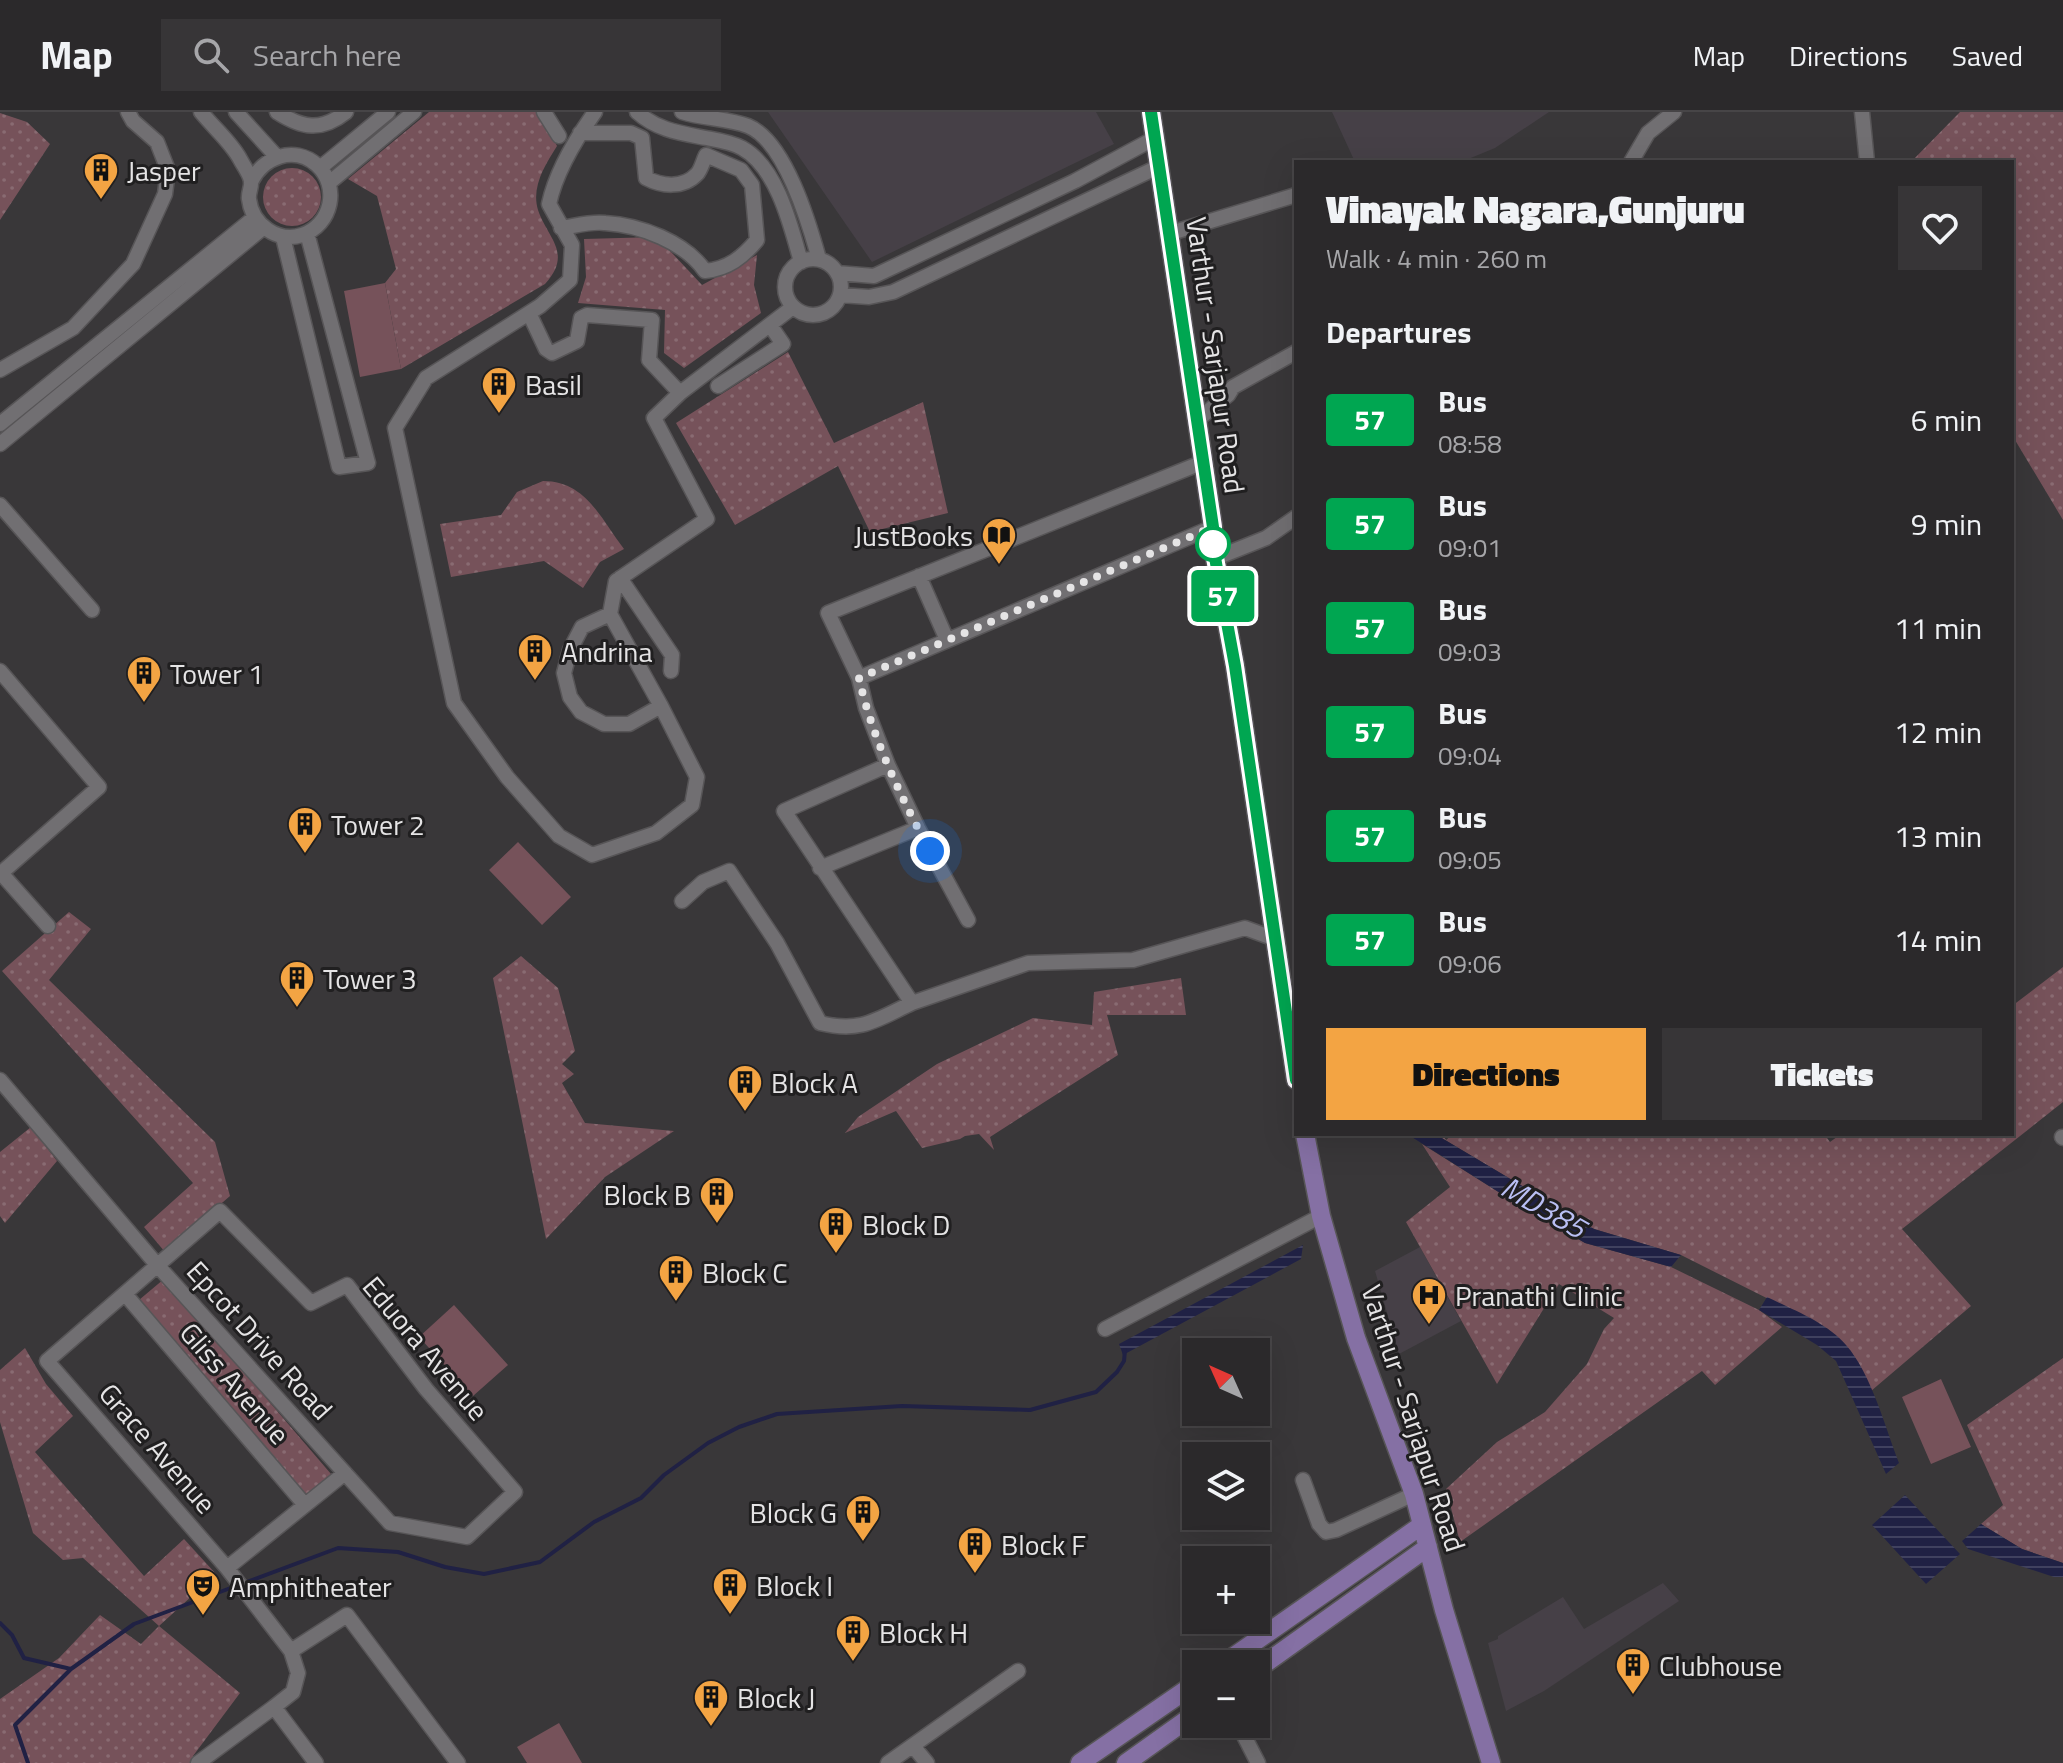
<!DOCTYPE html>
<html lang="en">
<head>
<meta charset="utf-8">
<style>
	body { margin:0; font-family:"Titillium Web",sans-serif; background:#373537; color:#f1f3f6; height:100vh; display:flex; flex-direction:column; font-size:30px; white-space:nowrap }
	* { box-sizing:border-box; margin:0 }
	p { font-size:26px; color:#a6a6a9 }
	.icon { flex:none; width:44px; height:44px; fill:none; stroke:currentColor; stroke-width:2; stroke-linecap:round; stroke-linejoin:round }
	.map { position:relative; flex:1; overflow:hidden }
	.sheet { position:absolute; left:1294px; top:48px; width:720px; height:976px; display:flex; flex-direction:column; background:#2b292b; border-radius:0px; box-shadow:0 8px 32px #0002,0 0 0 2px #474547 }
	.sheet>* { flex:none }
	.badge { padding:0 16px; border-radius:6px; font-size:28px; line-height:52px }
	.needle { width:52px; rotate:315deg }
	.controls { position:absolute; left:1182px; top:1226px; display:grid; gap:16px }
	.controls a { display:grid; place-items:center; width:88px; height:88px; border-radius:0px; background:#2b292b; box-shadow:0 8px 32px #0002,0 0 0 2px #474547; font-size:40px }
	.you { position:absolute; width:40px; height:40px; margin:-20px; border:6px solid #fff; border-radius:50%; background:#1a73e8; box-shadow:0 0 0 12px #1a73e833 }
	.map>.badge { position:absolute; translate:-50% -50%; box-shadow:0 0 0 4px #fff }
	h2 { padding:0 32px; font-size:30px; line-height:72px }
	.round { display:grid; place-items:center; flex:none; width:84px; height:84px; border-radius:0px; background:#373537 }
	.overview { display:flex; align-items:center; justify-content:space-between; height:136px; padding:0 32px }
	h1 { font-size:38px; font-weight:800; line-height:60px }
	.action { display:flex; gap:16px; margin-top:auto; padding:16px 32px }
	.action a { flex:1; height:92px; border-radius:0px; background:#f3a443; color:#111; font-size:32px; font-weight:800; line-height:92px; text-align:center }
	.action a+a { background:#373537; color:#f1f3f6 }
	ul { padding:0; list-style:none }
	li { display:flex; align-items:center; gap:24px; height:104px; padding:0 32px }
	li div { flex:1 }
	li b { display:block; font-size:30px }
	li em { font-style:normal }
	li .badge { min-width:88px; font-weight:700; text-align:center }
	header { display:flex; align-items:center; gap:48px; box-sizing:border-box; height:112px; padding:0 40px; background:#2b292b; border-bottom:2px solid #474547 }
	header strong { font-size:38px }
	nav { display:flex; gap:44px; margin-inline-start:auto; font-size:28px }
	.search { width:560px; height:72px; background:#373537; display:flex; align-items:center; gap:20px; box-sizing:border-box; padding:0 28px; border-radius:0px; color:#a6a6a9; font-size:30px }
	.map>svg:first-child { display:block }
</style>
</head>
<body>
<header>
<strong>Map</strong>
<div class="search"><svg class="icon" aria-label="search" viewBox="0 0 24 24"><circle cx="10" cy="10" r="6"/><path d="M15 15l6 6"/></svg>Search here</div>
<nav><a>Map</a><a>Directions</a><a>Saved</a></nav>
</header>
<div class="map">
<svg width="2063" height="1651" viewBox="0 0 2063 1651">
	<defs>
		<pattern id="green-dots" width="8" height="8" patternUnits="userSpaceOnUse" patternTransform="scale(2)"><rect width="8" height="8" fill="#76525a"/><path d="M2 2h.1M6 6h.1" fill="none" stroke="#896b72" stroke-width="1.8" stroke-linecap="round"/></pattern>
		<pattern id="water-rules" width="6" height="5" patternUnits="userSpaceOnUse" patternTransform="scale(2)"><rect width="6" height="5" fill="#202144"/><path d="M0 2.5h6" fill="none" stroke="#40415f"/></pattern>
	</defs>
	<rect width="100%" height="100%" fill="#393739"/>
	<!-- built -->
	<path fill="#464047" d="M768,0H1096L1114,32L872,150Z
		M1332,0H1549L1495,36L1461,50H1355Z
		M1420,1135L1461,1209L1399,1242L1375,1159Z
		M1663,1471L1679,1489L1544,1579L1506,1599L1488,1531L1498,1527V1524L1563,1485L1584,1517Z"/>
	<!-- green -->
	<path fill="url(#green-dots)" d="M429,0H540L557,34C545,53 531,75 538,98C548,127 573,141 545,172L401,257L385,171L396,157L377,84L348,67Z
		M1960,0H2063V408L2012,323V50H1911Z
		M0,1L27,10L50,32L0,108Z
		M263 85a29 29 0 1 1 58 0a29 29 0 1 1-58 0Z
		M657,125L702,173L757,143L754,173L761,201L684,256L664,241L665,198L578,191L586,165L584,127Z
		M788,240L834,331L923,290L948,401L870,420L838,354L735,413L676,311Z
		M543,369C586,369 601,407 624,437L600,450L583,476L544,449L451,465L440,412L501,403L517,380Z
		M69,800L91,817L49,868L215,1030L230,1084L165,1140L144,1115L193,1071L2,859Z
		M521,844L558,876L575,939L562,952L574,962L562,971L585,1011L674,1019L605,1065L546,1127L493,866Z
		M2063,855V990L1902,1117L1971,1194L1871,1279L1860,1254L1828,1217L1681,1143L1594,1117L1435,1022H1442L1446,1028L1453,1022H1824L1830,1030L1841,1022H2012V894Z
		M1181,866L1186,903H1107L1118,943L990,1025L994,1038L979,1022L965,1024L960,1027L922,1036L896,999L845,1021L858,1005L937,952L1033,906L1092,913L1094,880Z
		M31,1015L57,1049L5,1111L0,1104V1040Z
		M1422,1032L1508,1086L1585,1131L1671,1155L1759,1198L1782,1215L1715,1273L1702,1259L1460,1430L1446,1377L1497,1330L1545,1300L1587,1252L1604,1217L1614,1206L1559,1172L1497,1272L1406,1110L1450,1075Z
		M164,1167L331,1362L306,1383L139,1188Z
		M25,1236L46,1272L73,1304L35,1340L144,1464L184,1427L216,1462L159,1514L240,1581L193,1644L197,1651H0V1587L59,1546L100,1503L141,1532L159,1514L83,1446L63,1448L33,1421L0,1310V1258Z
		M2063,1246V1451L2022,1437L1981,1412L2003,1393L1967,1313Z"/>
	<!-- pitch -->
	<path fill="#76525a" d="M385,171L401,257L360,265L344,179Z
		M518,730L571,785L542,813L489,758Z
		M454,1193L508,1253L473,1284L419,1225Z
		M1941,1267L1971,1335L1931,1352L1902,1285Z
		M559,1611L582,1651H527L517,1635Z"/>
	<!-- water -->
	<path fill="url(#water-rules)" d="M1407,1022H1435L1594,1117L1681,1143L1671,1155L1585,1131L1508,1086Z
		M1303,1133L1301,1147L1123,1243L1119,1232Z
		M1767,1185C1793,1198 1826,1210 1846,1233C1871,1261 1885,1315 1899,1351L1886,1362L1836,1249L1817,1233L1759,1198Z
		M1905,1383L1960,1442L1926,1472L1872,1413Z
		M1981,1412L2022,1437L2063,1451V1465H2054L1968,1437L1962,1429Z"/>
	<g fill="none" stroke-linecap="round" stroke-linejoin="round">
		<!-- stream -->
		<path stroke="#202144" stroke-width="4" d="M244,1471L338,1436L398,1440L445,1455L484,1462L540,1450L594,1410L641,1386L664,1363L708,1331L739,1315L777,1302L902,1294L1030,1298L1096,1280L1117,1260L1124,1249L1125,1238
			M0,1511L12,1523L24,1546L71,1557L134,1512L236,1474
			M28,1651L15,1613L70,1558"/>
		<!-- minor casing -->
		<g stroke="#575557" stroke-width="17">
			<path id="minor" d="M201,0C213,15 231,30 240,47C243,53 250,62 251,69C252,75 248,81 249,87C252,113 278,131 302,123C332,113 340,74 317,53C294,33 263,45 251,70
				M236,0L277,45
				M277,0C302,16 321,20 346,0
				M544,0L559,24
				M595,0C575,28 556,59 549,92L572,133L570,168L540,194L426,266L395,316L454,591L507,665L559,724L592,743L656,721L692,693L697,665L661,594L610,502L616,469L707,407L654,306L680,281L793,195
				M637,0C657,18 680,21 706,26C717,28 731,30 742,36C777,55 791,114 801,150
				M682,0C703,7 727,6 748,14C785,29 809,111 819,147
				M1862,0L1867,50
				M1631,50L1648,21L1674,0
				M320,56L388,0
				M329,71L414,0
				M561,116C575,114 591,109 605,111C640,113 685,130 705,159C728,157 743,145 757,128L752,73L741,58L706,43C703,49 701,58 697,62C683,77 661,74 646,66L642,26L631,21H580
				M1171,121L1296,83
				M283,125L339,355L368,351L307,121
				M785 175a28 28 0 1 1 56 0a28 28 0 1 1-56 0Z
				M837,161L874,164L1075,69L1155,26
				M840,183L869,185L893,180L1160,54
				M529,201L546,237L552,241L577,229L581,206L587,203L652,208L649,248L680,281
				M0,258L73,216L133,152L165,82L168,58L157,30L133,9L128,0
				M718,274L783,232L770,213
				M1196,309L1228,283L1233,275L1296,240
				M0,312L255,105
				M0,332L264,115
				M0,393L92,498
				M1216,446L1266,426L1296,405
				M919,464L947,528
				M620,466L672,543L671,559
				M610,502L582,515L570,538L564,561L570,585L581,600L604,612H629L661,594
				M0,559L99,675L0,762
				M859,566L1213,415
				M888,653L784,699L912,891L1028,851L1133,848L1245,816L1275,827
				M820,756L918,716
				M0,760L48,814
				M682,789L703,770L729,759L777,831L820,911C861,921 876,908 912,891
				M968,808L918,716L888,653L866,596L859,566L828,501L1201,351
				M0,968L158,1154L390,1411L467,1425L515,1380L426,1277L347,1173L311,1191L220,1099L47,1249L227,1456L291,1539L298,1561L293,1580L274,1595L316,1651
				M2062,1025L2063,1026
				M125,1182L305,1393
				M1105,1217L1321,1104
				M1303,1368L1319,1412L1326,1420L1336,1418L1414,1382
				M227,1456L345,1361
				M291,1539L347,1503L458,1651
				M1239,1614L1258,1651
				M913,1634L927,1651
				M198,1651L274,1595
				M888,1651L1018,1559"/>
		</g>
		<!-- major casing -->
		<g stroke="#575557" stroke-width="21">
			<path id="major" d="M1151,0L1213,415L1211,424L1235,554L1296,968
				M1305,1022L1321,1104L1356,1226L1414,1382L1444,1498L1491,1651
				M1223,1552L1422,1413
				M1256,1558L1428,1435
				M1080,1651L1196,1571
				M1126,1651L1196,1601"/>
		</g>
		<!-- minor -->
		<use href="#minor" stroke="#716f72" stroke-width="14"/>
		<!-- major -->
		<use href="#major" stroke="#8570a4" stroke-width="18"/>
	</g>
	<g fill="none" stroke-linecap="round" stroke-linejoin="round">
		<!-- line casing -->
		<g stroke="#fff" stroke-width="18">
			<path id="line" d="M1151,0L1213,415L1211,424L1235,554L1296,968"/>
		</g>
		<!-- line -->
		<use href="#line" stroke="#00a651" stroke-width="12"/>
		<!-- walk -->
		<path stroke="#e5e4e5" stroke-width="8" stroke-dasharray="0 14.4" d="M930,739C901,685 872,626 859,566L1213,415V432"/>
	</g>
	<!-- icons -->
	<defs>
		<g id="building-pin" transform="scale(1.8)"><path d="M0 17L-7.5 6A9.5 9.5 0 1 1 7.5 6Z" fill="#f3a443" stroke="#201f20"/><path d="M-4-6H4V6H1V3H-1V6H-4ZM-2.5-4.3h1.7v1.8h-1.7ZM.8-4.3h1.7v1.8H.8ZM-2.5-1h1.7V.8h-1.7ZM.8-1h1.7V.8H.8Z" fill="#111"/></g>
		<g id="library-pin" transform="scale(1.8)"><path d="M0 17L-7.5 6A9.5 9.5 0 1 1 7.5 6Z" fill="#f3a443" stroke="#201f20"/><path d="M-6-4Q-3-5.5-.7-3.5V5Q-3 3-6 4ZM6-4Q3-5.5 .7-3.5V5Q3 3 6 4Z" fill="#111"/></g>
		<g id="hospital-pin" transform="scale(1.8)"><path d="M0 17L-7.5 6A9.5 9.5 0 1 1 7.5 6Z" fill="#f3a443" stroke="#201f20"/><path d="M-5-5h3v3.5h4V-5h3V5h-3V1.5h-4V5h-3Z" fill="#111"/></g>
		<g id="theatre-pin" transform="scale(1.8)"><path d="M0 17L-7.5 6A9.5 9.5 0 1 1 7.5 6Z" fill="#f3a443" stroke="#201f20"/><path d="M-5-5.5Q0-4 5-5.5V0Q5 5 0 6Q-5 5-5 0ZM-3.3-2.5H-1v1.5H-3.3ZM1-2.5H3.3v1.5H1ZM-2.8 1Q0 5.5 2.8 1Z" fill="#111"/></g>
	</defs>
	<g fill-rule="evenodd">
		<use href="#building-pin" x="101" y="58"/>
		<use href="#building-pin" x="499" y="272"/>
		<use href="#library-pin" x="999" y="423"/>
		<use href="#building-pin" x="535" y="539"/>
		<use href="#building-pin" x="144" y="561"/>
		<use href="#building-pin" x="305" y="712"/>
		<use href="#building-pin" x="297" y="866"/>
		<use href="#building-pin" x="745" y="970"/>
		<use href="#building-pin" x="717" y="1082"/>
		<use href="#building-pin" x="836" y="1112"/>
		<use href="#building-pin" x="676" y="1160"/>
		<use href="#hospital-pin" x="1429" y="1183"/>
		<use href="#building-pin" x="863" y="1400"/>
		<use href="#building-pin" x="975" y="1432"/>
		<use href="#building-pin" x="730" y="1473"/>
		<use href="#theatre-pin" x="203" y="1474"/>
		<use href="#building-pin" x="853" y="1520"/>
		<use href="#building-pin" x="1633" y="1553"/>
		<use href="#building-pin" x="711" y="1585"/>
	</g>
	<!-- markers -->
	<circle fill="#fff" stroke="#00a651" stroke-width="4" cx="1213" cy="432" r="16"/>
	<g text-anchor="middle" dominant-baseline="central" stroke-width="6" stroke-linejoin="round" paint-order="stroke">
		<!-- poi labels -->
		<g font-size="28" fill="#e5e4e5" stroke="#201f20" text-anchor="start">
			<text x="127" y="58">Jasper</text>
			<text x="525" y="272">Basil</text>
			<text x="973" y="423" text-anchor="end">JustBooks</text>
			<text x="561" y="539">Andrina</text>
			<text x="170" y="561">Tower 1</text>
			<text x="331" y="712">Tower 2</text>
			<text x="323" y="866">Tower 3</text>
			<text x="771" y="970">Block A</text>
			<text x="691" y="1082" text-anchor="end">Block B</text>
			<text x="862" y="1112">Block D</text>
			<text x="702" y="1160">Block C</text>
			<text x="1455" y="1183">Pranathi Clinic</text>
			<text x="837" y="1400" text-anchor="end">Block G</text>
			<text x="1001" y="1432">Block F</text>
			<text x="756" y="1473">Block I</text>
			<text x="229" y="1474">Amphitheater</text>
			<text x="879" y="1520">Block H</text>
			<text x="1659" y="1553">Clubhouse</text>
			<text x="737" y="1585">Block J</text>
		</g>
		<!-- street labels -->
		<g font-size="28" fill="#e5e4e5" stroke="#201f20">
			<text transform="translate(1216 243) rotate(82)">Varthur - Sarjapur Road</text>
			<text transform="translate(260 1228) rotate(48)">Epcot Drive Road</text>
			<text transform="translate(426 1236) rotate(50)">Eduora Avenue</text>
			<text transform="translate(235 1271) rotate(49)">Gliss Avenue</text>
			<text transform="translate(1414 1306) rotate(72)">Varthur - Sarjapur Road</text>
			<text transform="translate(158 1336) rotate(49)">Grace Avenue</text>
		</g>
		<!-- water labels -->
		<g font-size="30" font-style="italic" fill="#b9bff4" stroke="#201f20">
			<text transform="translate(1544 1095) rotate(30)">MD385</text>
		</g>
	</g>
</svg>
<div class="controls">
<a><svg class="needle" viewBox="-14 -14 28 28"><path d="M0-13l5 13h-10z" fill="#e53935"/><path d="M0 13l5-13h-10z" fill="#a6a6a9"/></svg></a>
<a><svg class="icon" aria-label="layers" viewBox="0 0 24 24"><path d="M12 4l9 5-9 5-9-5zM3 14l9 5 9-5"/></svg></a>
<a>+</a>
<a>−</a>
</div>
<div class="you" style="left:930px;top:739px"></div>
<b class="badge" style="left:1223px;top:484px;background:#00a651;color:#fff">57</b>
<section class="sheet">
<div class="overview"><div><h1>Vinayak Nagara,Gunjuru</h1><p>Walk · 4 min · 260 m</p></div><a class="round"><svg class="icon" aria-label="heart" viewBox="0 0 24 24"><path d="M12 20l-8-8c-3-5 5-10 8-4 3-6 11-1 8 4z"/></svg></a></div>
<h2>Departures</h2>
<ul>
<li><span class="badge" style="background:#00a651;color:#fff">57</span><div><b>Bus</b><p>08:58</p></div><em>6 min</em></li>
<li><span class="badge" style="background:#00a651;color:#fff">57</span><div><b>Bus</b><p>09:01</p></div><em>9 min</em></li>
<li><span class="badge" style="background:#00a651;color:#fff">57</span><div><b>Bus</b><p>09:03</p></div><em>11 min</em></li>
<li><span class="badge" style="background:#00a651;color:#fff">57</span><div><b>Bus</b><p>09:04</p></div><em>12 min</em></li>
<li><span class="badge" style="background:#00a651;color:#fff">57</span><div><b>Bus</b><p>09:05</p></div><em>13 min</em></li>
<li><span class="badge" style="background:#00a651;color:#fff">57</span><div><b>Bus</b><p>09:06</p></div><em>14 min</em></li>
</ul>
<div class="action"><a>Directions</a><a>Tickets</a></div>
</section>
</div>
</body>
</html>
